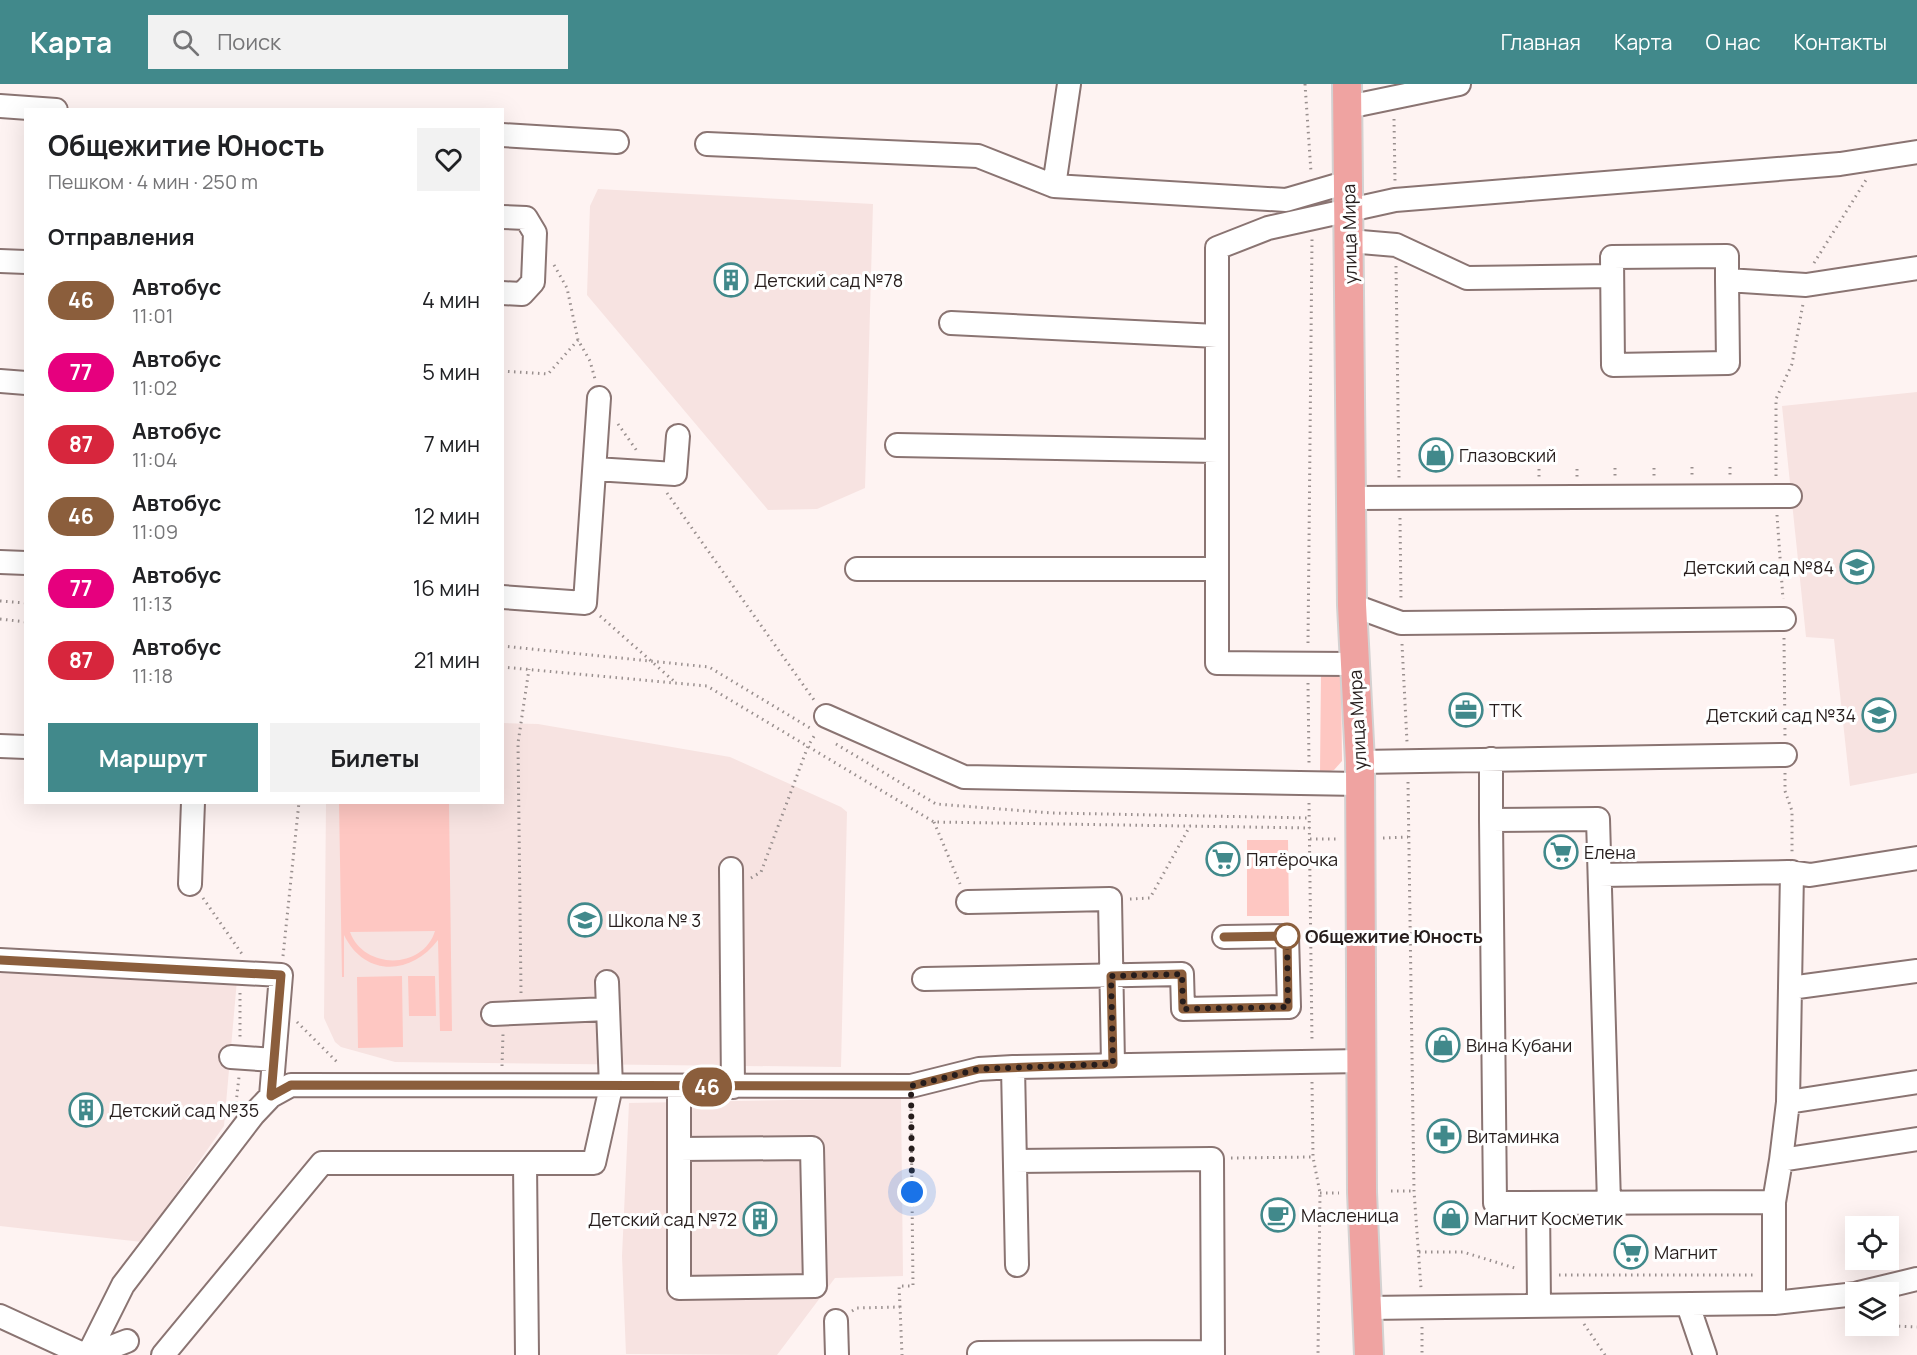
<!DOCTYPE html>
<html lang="ru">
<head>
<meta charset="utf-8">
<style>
	body { margin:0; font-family:Manrope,sans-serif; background:#f2f2f2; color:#202124; height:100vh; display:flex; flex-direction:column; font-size:22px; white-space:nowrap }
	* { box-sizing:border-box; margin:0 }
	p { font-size:20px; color:#757577 }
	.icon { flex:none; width:33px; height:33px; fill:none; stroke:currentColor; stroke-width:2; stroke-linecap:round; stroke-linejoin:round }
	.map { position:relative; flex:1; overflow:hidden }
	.side { position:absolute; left:24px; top:24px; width:480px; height:696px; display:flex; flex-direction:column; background:#fff; border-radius:0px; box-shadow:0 6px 24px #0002 }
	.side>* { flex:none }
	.badge { padding:0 12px; border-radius:20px; font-size:21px; line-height:39px }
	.fabs { position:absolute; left:1845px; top:1132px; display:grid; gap:12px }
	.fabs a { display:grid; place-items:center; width:54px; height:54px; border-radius:0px; background:#fff; box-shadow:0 6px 24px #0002; font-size:30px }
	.you { position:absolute; width:30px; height:30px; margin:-15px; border:4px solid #fff; border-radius:50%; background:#1a73e8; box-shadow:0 0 0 9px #1a73e833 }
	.map>.badge { position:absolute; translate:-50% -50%; box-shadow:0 0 0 3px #fff }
	h2 { padding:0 24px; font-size:22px; line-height:54px }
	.round { display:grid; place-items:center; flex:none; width:63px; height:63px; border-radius:0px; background:#f2f2f2 }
	.head { display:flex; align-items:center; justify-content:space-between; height:102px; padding:0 24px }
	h1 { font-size:28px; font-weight:700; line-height:45px }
	.action { display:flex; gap:12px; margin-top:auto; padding:12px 24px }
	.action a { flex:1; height:69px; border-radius:0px; background:#41898b; color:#fff; font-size:24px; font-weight:700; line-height:69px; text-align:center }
	.action a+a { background:#f2f2f2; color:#202124 }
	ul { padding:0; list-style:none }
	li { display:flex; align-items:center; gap:18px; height:72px; padding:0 24px }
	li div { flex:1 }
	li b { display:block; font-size:22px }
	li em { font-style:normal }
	li .badge { min-width:66px; font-weight:700; text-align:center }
	header { display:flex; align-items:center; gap:36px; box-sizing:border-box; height:84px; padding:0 30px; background:#41898b; color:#fff }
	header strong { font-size:28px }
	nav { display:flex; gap:33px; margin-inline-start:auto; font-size:21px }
	.search { width:420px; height:54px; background:#f2f2f2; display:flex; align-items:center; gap:15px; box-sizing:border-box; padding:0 21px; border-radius:0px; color:#757577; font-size:22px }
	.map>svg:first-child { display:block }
</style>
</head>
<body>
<header>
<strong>Карта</strong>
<div class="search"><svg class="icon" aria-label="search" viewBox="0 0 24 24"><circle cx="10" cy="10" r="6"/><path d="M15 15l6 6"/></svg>Поиск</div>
<nav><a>Главная</a><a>Карта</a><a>О нас</a><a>Контакты</a></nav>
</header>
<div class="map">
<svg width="1917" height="1271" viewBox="0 0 1917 1271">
	<rect width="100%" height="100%" fill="#fef3f2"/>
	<!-- built -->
	<path fill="#f7e3e1" d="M598,105L873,120L865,404L817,425L768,426L587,211L590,122Z
		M1917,308V689L1850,702L1834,555L1806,553L1782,322Z
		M503,639L538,640L730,673L841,723L847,728L841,983L395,978L341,963L335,958L324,934L326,719L502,718Z
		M0,882L237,896L224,1042L142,1158L0,1142Z
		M901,1014L903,1192L835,1194L777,1271L626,1270L622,1172L629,1019Z"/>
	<!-- green -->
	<path fill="#fec7c2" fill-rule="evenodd" d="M1332,588L1341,593L1342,677L1334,686L1320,689L1321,590Z
		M339,719H449L452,947H440L438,856C412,891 365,894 344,851V893H342ZM435,847C423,886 364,886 350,848Z
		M1247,756H1288L1289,832H1247Z
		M402,892L403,963L358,964L357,893Z
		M408,892H435L436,932H409Z"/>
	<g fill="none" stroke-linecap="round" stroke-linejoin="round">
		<!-- minor casing -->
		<g stroke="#8a7472" stroke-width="26">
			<path id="minor" d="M0,22L56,26
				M1348,23L1459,0
				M502,51L617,58
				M707,60L978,72L1054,102L1286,116L1348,98
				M1054,102L1069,0
				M502,133L526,134L535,149L533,198L522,210L502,209
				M1349,157L1396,161L1467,194L1612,192
				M0,177L26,178
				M1727,196L1728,279L1613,281L1612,173L1727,172V196L1806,201L1917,184
				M951,239L1217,252
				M0,297L26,299
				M897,361L1217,367
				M595,385L675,390L678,352
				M1351,414L1790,412
				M0,478L26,479
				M857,485H1217
				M502,513L585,519L599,314
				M1352,521L1401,539L1784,535
				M1353,580L1217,579V164L1268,144L1395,116L1840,80L1917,68
				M826,632L964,693L1360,700
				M0,662L26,663
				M1491,675V736L1598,735L1609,1119
				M1360,678L1785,671
				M1491,736L1495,1119L1774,1118
				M731,785L733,1003
				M1600,791L1788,788L1810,791L1917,774
				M190,800L193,718
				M968,818L1110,815L1113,980
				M0,876L281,891L271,1012
				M924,895L1182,890L1183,925L1289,923L1287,852L1224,853
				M1790,904L1917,887
				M493,930L608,925
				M231,973L274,976
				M1013,983L1017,1181
				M1788,1018L1792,788
				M679,1065L812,1064L815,1202L679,1204V1003
				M1781,1076L1788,1018L1917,998
				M1015,1077L1212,1075L1213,1271
				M525,1079L527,1271
				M1538,1119L1539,1221
				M1859,1209L1917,1195
				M1774,1219V1118L1781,1076L1917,1055
				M1688,1221L1705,1271
				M1367,1224L1774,1219L1856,1210
				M0,1232L85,1271
				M836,1237L837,1271
				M979,1269L1213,1268
				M88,1271L123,1201L253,1031L271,1012L291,1001L911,1002L979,985L1013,983L1363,977
				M91,1271L127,1257
				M163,1271L322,1079H594L611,1003L607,898"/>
		</g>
		<!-- major casing -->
		<g stroke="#d4d2d2" stroke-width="32">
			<path id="major" d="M1347,0L1352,521L1360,678L1362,1108L1369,1271"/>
		</g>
		<!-- path -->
		<path stroke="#998f8e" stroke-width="3" stroke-dasharray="1.5 4.5" stroke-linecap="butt" d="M1305,0L1311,88
			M1394,35L1395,97
			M1814,179L1866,96
			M554,181L567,204L578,256L590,277L595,295
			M1396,182L1399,394
			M502,287L548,290L578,256
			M618,340L637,367
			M1692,383V393
			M1730,383V393
			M1615,384V394
			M1654,384V394
			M1539,385V395
			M1577,385V395
			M1776,392V315L1792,280L1803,220
			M667,409L814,616
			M1777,431L1783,515
			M1400,434L1401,517
			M0,517L26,519
			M600,532L676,599
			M0,535L26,538
			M1784,554L1785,653
			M1308,559L1312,155
			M1402,560L1407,658
			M502,562L709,583L810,644
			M502,583L707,602L934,738L1310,744
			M1308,599L1309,679
			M836,660L936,720L1052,729L1310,734
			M1785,689V707L1792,727V768
			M1408,698L1414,1107L1421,1204
			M1309,719L1312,958
			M934,738L960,800
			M1383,754L1408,753
			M1310,755H1338
			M751,794L761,788L808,662L816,649
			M203,814L242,870
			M1130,815L1150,814L1190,742
			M283,872L299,718
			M240,909V954
			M521,909L518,659L529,585
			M297,938L339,980
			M502,982L503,950
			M1312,998L1313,1073L1320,1109L1318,1271
			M236,1019L239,993
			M1231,1074L1313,1073
			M1391,1107H1414
			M1320,1109H1339
			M1419,1168H1463L1518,1185
			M1559,1191H1754
			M900,1223L899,1202H913L911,1020
			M852,1227L857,1224L900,1223L902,1271
			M1888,1238L1894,1242L1917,1243
			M1584,1240L1605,1271
			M1422,1243V1271"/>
		<!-- minor -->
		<use href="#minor" stroke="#fff" stroke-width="22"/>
		<!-- major -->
		<use href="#major" stroke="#efa3a1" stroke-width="28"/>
	</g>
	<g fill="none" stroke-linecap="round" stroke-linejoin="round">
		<!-- line casing -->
		<g stroke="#fff" stroke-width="14">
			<path id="line" d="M0,876L281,891L271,1012L291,1001L911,1002L979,985L1113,980L1111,892L1182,890L1183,925L1288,923L1287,852L1224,853"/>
		</g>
		<!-- line -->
		<use href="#line" stroke="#8b5e3c" stroke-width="9"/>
		<!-- walk -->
		<path stroke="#261d1c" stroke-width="6" stroke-dasharray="0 10.8" d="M912,1108L911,1002L979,985L1113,980L1111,892L1182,890L1183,925L1288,923L1287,852"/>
	</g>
	<!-- icons -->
	<defs>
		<g id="building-ring" transform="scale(1.725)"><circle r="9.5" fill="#fff" stroke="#41898b" stroke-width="1.5"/><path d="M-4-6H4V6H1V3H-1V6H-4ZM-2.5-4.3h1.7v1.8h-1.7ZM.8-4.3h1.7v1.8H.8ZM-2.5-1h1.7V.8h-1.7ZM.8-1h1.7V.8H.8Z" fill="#41898b"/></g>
		<g id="shop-ring" transform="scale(1.725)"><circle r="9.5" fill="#fff" stroke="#41898b" stroke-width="1.5"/><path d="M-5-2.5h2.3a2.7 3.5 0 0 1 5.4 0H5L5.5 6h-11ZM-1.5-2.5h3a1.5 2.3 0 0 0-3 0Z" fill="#41898b"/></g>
		<g id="school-ring" transform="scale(1.725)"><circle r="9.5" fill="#fff" stroke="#41898b" stroke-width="1.5"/><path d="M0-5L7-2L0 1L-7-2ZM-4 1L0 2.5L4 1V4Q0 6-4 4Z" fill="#41898b"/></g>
		<g id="office-ring" transform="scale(1.725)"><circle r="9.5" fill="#fff" stroke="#41898b" stroke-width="1.5"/><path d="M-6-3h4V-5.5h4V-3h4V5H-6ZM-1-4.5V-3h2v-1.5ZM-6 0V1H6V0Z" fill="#41898b"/></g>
		<g id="supermarket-ring" transform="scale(1.725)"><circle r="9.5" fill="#fff" stroke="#41898b" stroke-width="1.5"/><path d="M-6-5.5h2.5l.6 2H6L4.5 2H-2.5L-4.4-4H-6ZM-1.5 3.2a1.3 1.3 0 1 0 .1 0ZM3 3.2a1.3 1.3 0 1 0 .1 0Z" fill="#41898b"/></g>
		<g id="pharmacy-ring" transform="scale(1.725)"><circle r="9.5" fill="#fff" stroke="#41898b" stroke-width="1.5"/><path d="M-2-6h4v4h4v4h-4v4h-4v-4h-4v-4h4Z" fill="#41898b"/></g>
		<g id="cafe-ring" transform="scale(1.725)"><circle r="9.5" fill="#fff" stroke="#41898b" stroke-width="1.5"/><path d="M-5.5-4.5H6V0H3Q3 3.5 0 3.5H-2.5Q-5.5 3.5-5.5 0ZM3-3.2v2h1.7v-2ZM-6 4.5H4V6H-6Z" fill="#41898b"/></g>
	</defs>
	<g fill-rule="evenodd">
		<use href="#building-ring" x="731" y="196"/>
		<use href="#shop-ring" x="1436" y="371"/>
		<use href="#school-ring" x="1857" y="483"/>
		<use href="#office-ring" x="1466" y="626"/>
		<use href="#school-ring" x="1879" y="631"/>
		<use href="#supermarket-ring" x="1561" y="768"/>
		<use href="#supermarket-ring" x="1223" y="775"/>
		<use href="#school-ring" x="585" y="836"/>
		<use href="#shop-ring" x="1443" y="961"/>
		<use href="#building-ring" x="86" y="1026"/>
		<use href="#pharmacy-ring" x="1444" y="1052"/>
		<use href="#cafe-ring" x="1278" y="1131"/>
		<use href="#shop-ring" x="1451" y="1134"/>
		<use href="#building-ring" x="760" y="1135"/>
		<use href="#supermarket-ring" x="1631" y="1168"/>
	</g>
	<!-- markers -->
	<circle fill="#fff" stroke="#8b5e3c" stroke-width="3" cx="1287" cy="852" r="12"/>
	<g text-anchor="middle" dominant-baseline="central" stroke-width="6" stroke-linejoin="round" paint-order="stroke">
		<!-- street labels -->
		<g font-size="18" fill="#261d1c" stroke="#fff">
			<text transform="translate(1349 150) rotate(-91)">улица Мира</text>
			<text transform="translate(1357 636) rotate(-93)">улица Мира</text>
		</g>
		<!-- poi labels -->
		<g font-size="18" fill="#261d1c" stroke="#fff" text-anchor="start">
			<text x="754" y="196">Детский сад №78</text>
			<text x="1459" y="371">Глазовский</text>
			<text x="1834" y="483" text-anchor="end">Детский сад №84</text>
			<text x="1489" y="626">ТТК</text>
			<text x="1856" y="631" text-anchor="end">Детский сад №34</text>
			<text x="1584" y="768">Елена</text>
			<text x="1246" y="775">Пятёрочка</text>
			<text x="608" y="836">Школа № 3</text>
			<text x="1466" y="961">Вина Кубани</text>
			<text x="109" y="1026">Детский сад №35</text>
			<text x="1467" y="1052">Витаминка</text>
			<text x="1301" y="1131">Масленица</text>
			<text x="1474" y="1134">Магнит Косметик</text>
			<text x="737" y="1135" text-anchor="end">Детский сад №72</text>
			<text x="1654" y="1168">Магнит</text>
		</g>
		<!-- stop labels -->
		<g font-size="18" font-weight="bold" fill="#261d1c" stroke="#fff" text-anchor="start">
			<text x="1305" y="852">Общежитие Юность</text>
		</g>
	</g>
</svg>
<div class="fabs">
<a><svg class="icon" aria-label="locate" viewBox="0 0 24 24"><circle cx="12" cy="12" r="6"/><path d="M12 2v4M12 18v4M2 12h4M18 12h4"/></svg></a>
<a><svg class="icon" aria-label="layers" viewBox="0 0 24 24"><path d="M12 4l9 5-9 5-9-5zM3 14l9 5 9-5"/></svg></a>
</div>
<div class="you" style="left:912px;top:1108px"></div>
<b class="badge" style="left:707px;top:1003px;background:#8b5e3c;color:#fff">46</b>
<section class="side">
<div class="head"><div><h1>Общежитие Юность</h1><p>Пешком · 4 мин · 250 m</p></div><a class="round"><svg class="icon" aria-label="heart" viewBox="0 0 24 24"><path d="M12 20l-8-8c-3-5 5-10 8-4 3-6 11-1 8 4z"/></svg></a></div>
<h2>Отправления</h2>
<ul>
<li><span class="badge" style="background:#8b5e3c;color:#fff">46</span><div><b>Автобус</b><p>11:01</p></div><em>4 мин</em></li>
<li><span class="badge" style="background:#e6007e;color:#fff">77</span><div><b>Автобус</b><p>11:02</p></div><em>5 мин</em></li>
<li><span class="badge" style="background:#d7263d;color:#fff">87</span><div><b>Автобус</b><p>11:04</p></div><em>7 мин</em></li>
<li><span class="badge" style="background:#8b5e3c;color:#fff">46</span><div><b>Автобус</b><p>11:09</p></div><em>12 мин</em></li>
<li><span class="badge" style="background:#e6007e;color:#fff">77</span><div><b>Автобус</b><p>11:13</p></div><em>16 мин</em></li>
<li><span class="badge" style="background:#d7263d;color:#fff">87</span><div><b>Автобус</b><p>11:18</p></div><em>21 мин</em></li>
</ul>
<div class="action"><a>Маршрут</a><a>Билеты</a></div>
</section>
</div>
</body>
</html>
